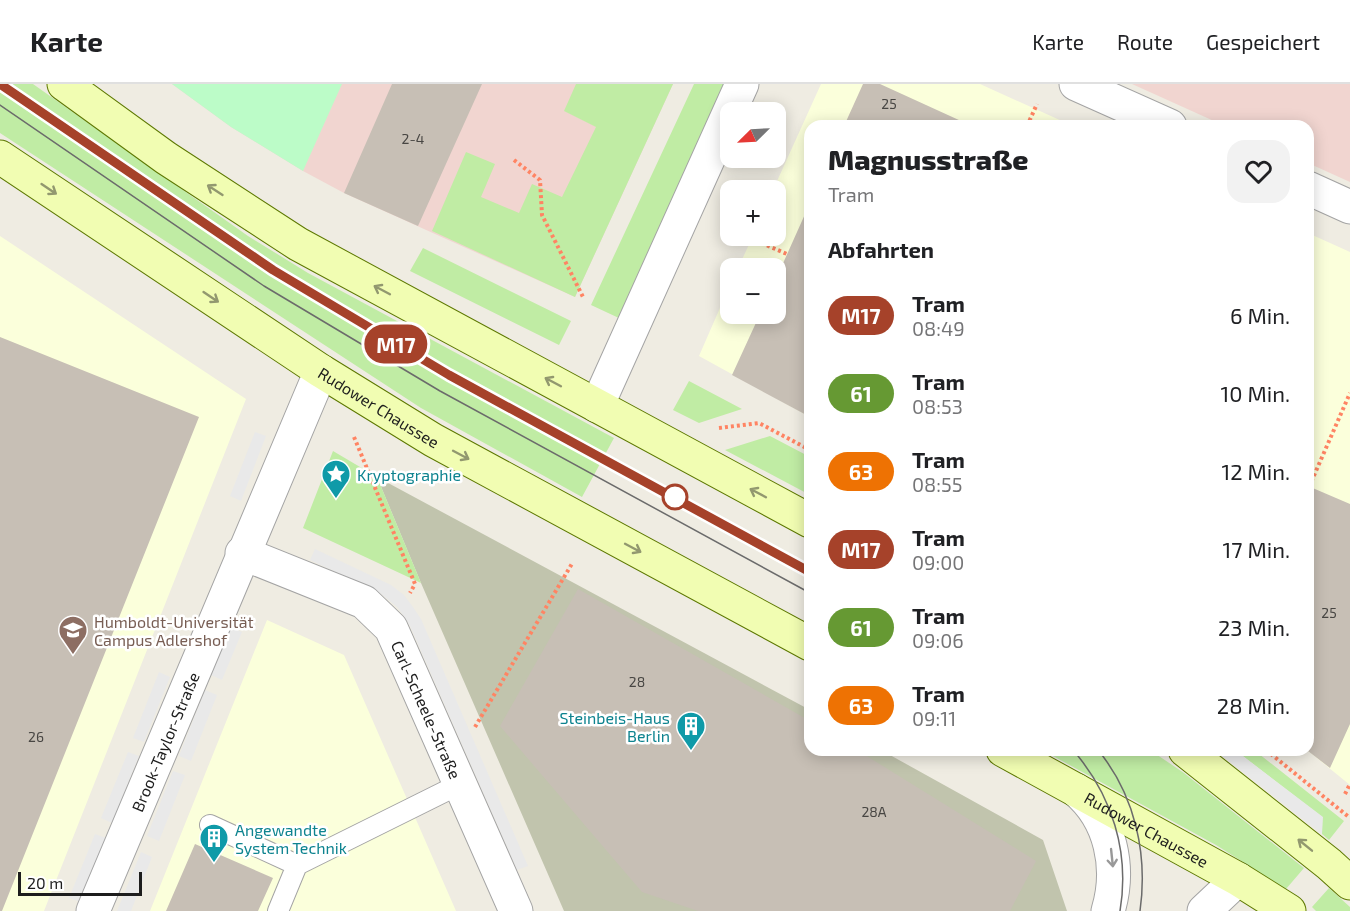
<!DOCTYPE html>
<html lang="de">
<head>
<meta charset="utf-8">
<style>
	body { margin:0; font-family:"Exo 2",sans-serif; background:#f2f2f2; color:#202124; height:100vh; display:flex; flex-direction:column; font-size:22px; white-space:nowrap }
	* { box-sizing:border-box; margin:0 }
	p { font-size:20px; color:#757577 }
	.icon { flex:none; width:33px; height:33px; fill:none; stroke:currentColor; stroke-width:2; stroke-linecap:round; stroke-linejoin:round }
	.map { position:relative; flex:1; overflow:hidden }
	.panel { position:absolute; left:804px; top:36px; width:510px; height:636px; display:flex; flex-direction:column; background:#fff; border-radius:18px; box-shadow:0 3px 15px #0003 }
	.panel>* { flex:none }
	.badge { padding:0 12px; border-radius:20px; font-size:21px; line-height:39px }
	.needle { width:39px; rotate:246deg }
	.controls { position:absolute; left:720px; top:18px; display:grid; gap:12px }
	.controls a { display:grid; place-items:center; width:66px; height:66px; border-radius:12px; background:#fff; box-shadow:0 3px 15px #0003; font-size:30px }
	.scale { position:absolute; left:18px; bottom:15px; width:124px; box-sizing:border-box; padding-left:6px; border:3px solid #1d1d1d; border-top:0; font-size:16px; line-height:21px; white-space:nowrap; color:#1d1d1d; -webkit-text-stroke:4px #fff; paint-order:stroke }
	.map>.badge { position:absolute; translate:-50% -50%; box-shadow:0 0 0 3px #fff }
	h2 { padding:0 24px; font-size:22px; line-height:54px }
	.round { display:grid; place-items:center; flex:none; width:63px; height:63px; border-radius:18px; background:#f2f2f2 }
	.head { display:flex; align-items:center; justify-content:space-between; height:102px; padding:0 24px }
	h1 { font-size:28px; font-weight:800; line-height:45px }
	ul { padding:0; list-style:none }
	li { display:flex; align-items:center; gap:18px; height:78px; padding:0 24px }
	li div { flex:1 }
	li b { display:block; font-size:22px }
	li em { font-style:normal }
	li .badge { min-width:66px; font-weight:700; text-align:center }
	header { display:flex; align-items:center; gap:36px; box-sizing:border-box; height:84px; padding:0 30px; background:#fff; border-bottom:2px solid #e0e0e0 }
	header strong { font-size:28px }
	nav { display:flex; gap:33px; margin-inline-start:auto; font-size:21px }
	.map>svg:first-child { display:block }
</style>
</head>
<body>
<header>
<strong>Karte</strong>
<nav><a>Karte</a><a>Route</a><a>Gespeichert</a></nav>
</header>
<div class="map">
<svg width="1350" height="827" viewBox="0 0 1350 827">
	<rect width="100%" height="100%" fill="#efece2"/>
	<!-- commercial -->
	<path fill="#f1d5d0" d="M172,0H673L575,213L344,109L303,87L231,43Z
		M1132,0H1350V98L1308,79V42H1225Z"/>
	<!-- education -->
	<path fill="#fbffdb" d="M821,0H980L1073,42H810V333L699,272L730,201V230H776V184H738L753,152H776V106H773Z
		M1308,149L1350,168V701L1307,666Z
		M0,152L246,315L44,827H0Z
		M267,536L344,571L456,827H150Z"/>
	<!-- construction -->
	<path fill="#c1c4ad" d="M377,393L810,626V666H881L1043,756L1067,827H564L421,499Z"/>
	<!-- grass -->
	<path fill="#c0eca4" d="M0,0H33L248,152L308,189L614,354L582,413L421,324L0,49Z
		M576,0H673L575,213L432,147L466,68L495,80L481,113L519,129L532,100L562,113L596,43L564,27Z
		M694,0H727L621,235L591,221Z
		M423,164L571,237L559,261L410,187Z
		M689,297L742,325L699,339L673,326Z
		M770,352L810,373V411L725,366Z
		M333,367L377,393L421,499L303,444Z
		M1042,666H1150L1184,689L1304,784L1286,805L1216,761Z
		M1235,666H1254L1344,737L1329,756L1322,750V733Z
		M1329,804L1350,823V827H1316L1312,823Z"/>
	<!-- park -->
	<path fill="#bcfcc8" d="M172,0H342L303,87L231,43Z"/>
	<!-- parking -->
	<path fill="#e9e9e9" d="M255,348L266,352L241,417L230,412Z
		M315,465L391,501L404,511L413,523L421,535L528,782L517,786L410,542L403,531L397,523L380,509L310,476Z
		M230,543L242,548L222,596L211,591Z
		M159,588L170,593L144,658L133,654Z
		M205,606L217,611L191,677L179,672Z
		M1215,666H1235L1323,733L1322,750Z
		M128,668L139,672L112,739L101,734Z
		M173,687L185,691L159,757L147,752Z
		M95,750L106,754L81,818L69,814Z
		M141,768L152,773L131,827H117Z"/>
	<!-- building -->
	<path fill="#c7bfb5" d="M392,0H482L418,142L344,109Z
		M863,0H880L972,42H844Z
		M810,119V333L732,291L760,230H776V195Z
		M0,253L199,333L2,827H0Z
		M1308,402L1350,420V640L1330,684L1308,667Z
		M578,505L810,637V666H857L1036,777L1010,827H698L642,808L500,642Z
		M195,760L273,794L258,827H166Z"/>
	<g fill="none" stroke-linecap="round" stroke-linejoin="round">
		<!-- lane casing -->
		<g stroke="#a4a4a4" stroke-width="22">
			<path id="lane" d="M210,741L297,781
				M278,827L297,781L460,700"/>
		</g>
		<!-- street casing -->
		<g stroke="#a4a4a4" stroke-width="35">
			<g id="street">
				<path d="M1076,0L1170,42"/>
				<path d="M1308,104L1350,123"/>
				<path d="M597,322L742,0"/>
				<path id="s1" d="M242,469L364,518L391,544L516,827"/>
				<path d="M1076,706C1111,735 1121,784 1108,827"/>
				<path id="s2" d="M93,827L321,287"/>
				<path d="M1204,827L1238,795"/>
			</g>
		</g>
		<!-- secondary casing -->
		<g stroke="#5d7800" stroke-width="35">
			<g id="secondary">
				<path d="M64,0L166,74L298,160L810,437"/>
				<path id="s3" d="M0,73L321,287L433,356L810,560"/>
				<path id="s4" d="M1003,666L1238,795L1289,827"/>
				<path d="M1185,666L1329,780L1350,799"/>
			</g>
		</g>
		<!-- path -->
		<path stroke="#ff8463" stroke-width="4" stroke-dasharray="3 3" stroke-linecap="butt" d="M1027,42L1037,20
			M514,76L540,96L542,131L584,215
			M745,152L787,170
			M719,344L759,339L810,366
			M354,353L415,500L410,509
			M1309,403L1350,309
			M475,643L573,478
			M1266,666L1350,734
			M1345,710L1350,700"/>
		<!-- lane -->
		<use href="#lane" stroke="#fff" stroke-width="20"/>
		<!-- street -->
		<use href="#street" stroke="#fff" stroke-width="33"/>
		<!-- secondary -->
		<use href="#secondary" stroke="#f1fdb2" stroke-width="33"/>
		<!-- tram -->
		<path stroke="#6b6b6b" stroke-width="1.5" d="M0,0L273,186L449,291L810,488
			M0,21L264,202L440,307L810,509
			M1073,666C1112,711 1130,768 1120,827
			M1098,666C1135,711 1148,770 1140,827"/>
	</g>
	<!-- one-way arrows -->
	<defs><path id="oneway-shaft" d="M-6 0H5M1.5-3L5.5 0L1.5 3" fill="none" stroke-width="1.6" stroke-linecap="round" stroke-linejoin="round" transform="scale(1.5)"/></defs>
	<g stroke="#92986f">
		<use href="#oneway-shaft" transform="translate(49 105) rotate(34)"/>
		<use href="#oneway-shaft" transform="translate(215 106) rotate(-147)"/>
		<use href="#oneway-shaft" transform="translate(382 206) rotate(-152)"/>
		<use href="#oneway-shaft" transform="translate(211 213) rotate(34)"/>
		<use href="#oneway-shaft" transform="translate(553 298) rotate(-152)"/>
		<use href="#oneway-shaft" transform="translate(461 371) rotate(28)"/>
		<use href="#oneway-shaft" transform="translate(758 409) rotate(-152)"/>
		<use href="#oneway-shaft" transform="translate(633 464) rotate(28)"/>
		<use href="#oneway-shaft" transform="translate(1305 761) rotate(-141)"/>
	</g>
	<use stroke="#999" href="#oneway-shaft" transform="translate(1112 774) rotate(84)"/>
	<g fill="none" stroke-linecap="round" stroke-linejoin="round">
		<!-- line casing -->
		<g stroke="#fff" stroke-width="14">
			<path id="line" d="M0,0L273,186L449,291L810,488"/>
		</g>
		<!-- line -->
		<use href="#line" stroke="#a6422a" stroke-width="9"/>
	</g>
	<!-- icons -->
	<defs>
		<g id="sight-pin" transform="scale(1.5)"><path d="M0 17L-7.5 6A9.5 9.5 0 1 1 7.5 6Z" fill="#0f9aa8" stroke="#fff"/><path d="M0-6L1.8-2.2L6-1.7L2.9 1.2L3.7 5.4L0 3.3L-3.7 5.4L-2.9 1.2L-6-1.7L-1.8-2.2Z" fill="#fff"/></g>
		<g id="university-pin" transform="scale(1.5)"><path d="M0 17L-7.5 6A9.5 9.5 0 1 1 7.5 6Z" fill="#8d6e63" stroke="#fff"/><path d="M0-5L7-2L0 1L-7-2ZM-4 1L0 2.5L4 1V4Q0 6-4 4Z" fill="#fff"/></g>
		<g id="building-pin" transform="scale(1.5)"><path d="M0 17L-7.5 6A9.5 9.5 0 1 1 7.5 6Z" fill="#0f9aa8" stroke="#fff"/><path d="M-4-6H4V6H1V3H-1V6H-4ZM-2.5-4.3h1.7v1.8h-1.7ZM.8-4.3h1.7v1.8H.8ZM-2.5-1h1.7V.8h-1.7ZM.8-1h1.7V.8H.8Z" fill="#fff"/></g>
	</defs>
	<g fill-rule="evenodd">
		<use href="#sight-pin" x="336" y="390"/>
		<use href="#university-pin" x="73" y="546"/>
		<use href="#building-pin" x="691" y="642"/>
		<use href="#building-pin" x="214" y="754"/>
	</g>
	<!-- markers -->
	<circle fill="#fff" stroke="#a6422a" stroke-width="3" cx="675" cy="413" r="12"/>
	<g text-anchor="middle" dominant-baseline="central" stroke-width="5" stroke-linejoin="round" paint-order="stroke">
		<!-- number labels -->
		<g font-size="14" fill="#484643">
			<text x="889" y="19">25</text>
			<text x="413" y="54">2-4</text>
			<text x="1329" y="528">25</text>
			<text x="637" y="597">28</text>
			<text x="36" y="652">26</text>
			<text x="874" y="727">28A</text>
		</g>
		<!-- street labels -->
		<g font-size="16" fill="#1d1d1d" stroke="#fff">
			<text stroke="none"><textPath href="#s3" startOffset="454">Rudower Chaussee</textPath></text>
			<text stroke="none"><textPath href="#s1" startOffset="258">Carl-Scheele-Straße</textPath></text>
			<text stroke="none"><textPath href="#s2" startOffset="184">Brook-Taylor-Straße</textPath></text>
			<text stroke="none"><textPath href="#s4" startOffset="164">Rudower Chaussee</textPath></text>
		</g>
		<!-- culture labels -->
		<g font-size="16" fill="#0d838f" stroke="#fff" text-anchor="start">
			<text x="357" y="390">Kryptographie</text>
			<text x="670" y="633" text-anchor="end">Steinbeis-Haus<tspan x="670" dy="18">Berlin</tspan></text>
			<text x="235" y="745">Angewandte<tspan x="235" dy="18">System Technik</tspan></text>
		</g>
		<!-- education labels -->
		<g font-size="16" fill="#785e54" stroke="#fff" text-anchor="start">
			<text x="94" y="537">Humboldt-Universität<tspan x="94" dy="18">Campus Adlershof</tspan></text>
		</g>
	</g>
</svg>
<div class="controls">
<a><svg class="needle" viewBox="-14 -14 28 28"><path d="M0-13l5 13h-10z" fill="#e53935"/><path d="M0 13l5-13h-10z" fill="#757577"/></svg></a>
<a>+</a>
<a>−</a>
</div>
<div class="scale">20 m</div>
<b class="badge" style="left:396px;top:260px;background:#a6422a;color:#fff">M17</b>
<section class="panel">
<div class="head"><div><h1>Magnusstraße</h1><p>Tram</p></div><a class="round"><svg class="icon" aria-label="heart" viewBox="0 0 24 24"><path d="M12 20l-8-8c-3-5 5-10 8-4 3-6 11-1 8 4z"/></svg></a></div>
<h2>Abfahrten</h2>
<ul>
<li><span class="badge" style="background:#a6422a;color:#fff">M17</span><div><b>Tram</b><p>08:49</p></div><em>6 Min.</em></li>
<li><span class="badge" style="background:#693;color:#fff">61</span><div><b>Tram</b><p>08:53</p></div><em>10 Min.</em></li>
<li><span class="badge" style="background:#ee7203;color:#fff">63</span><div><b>Tram</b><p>08:55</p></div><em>12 Min.</em></li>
<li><span class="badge" style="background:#a6422a;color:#fff">M17</span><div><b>Tram</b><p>09:00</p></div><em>17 Min.</em></li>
<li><span class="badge" style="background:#693;color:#fff">61</span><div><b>Tram</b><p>09:06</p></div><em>23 Min.</em></li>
<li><span class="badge" style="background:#ee7203;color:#fff">63</span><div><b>Tram</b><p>09:11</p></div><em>28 Min.</em></li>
</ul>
</section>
</div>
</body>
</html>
